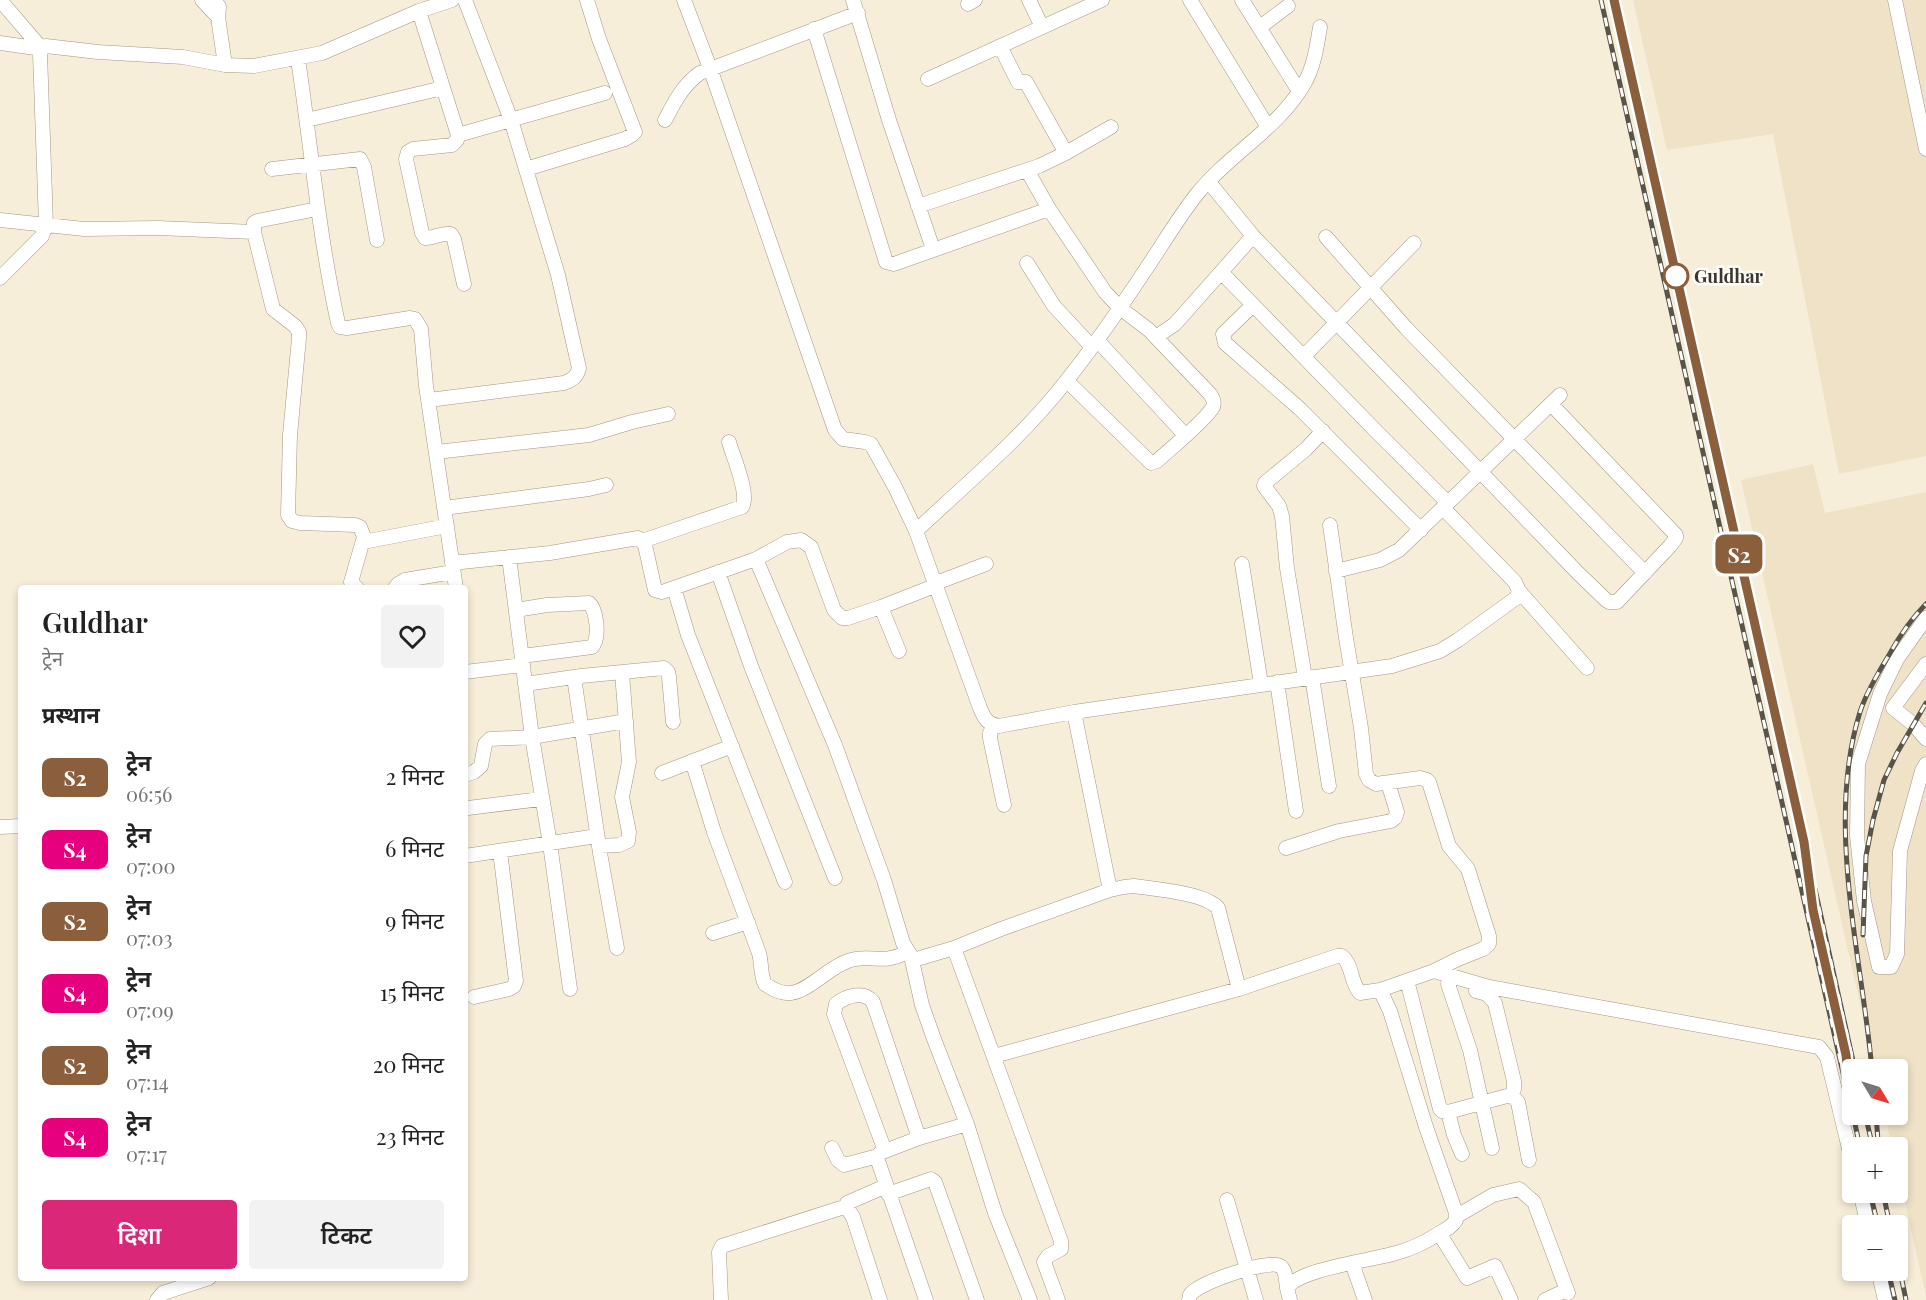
<!DOCTYPE html>
<html lang="hi">
<head>
<meta charset="utf-8">
<style>
	body { margin:0; font-family:"Playfair Display","Noto Sans Devanagari",serif; background:#f2f2f2; color:#222; height:100vh; display:flex; flex-direction:column; font-size:22px; white-space:nowrap }
	* { box-sizing:border-box; margin:0 }
	p { font-size:20px; color:#767676 }
	.icon { flex:none; width:33px; height:33px; fill:none; stroke:currentColor; stroke-width:2; stroke-linecap:round; stroke-linejoin:round }
	.map { position:relative; flex:1; overflow:hidden }
	.side { position:absolute; left:18px; top:585px; width:450px; height:696px; display:flex; flex-direction:column; background:#fff; border-radius:6px; box-shadow:0 3px 9px #0003 }
	.side>* { flex:none }
	.badge { padding:0 12px; border-radius:9px; font-size:21px; line-height:39px }
	.needle { width:39px; rotate:128deg }
	.buttons { position:absolute; left:1842px; top:1059px; display:grid; gap:12px }
	.buttons a { display:grid; place-items:center; width:66px; height:66px; border-radius:6px; background:#fff; box-shadow:0 3px 9px #0003; font-size:30px }
	.map>.badge { position:absolute; translate:-50% -50%; box-shadow:0 0 0 3px #fff }
	h2 { padding:0 24px; font-size:22px; line-height:54px }
	.round { display:grid; place-items:center; flex:none; width:63px; height:63px; border-radius:6px; background:#f2f2f2 }
	.overview { display:flex; align-items:center; justify-content:space-between; height:102px; padding:0 24px }
	h1 { font-size:28px; font-weight:600; line-height:45px }
	.primary-button { display:flex; gap:12px; margin-top:auto; padding:12px 24px }
	.primary-button a { flex:1; height:69px; border-radius:6px; background:#db2777; color:#fff; font-size:24px; font-weight:600; line-height:69px; text-align:center }
	.primary-button a+a { background:#f2f2f2; color:#222 }
	ul { padding:0; list-style:none }
	li { display:flex; align-items:center; gap:18px; height:72px; padding:0 24px }
	li div { flex:1 }
	li b { display:block; font-size:22px }
	li em { font-style:normal }
	li .badge { min-width:66px; font-weight:700; text-align:center }
	.map>svg:first-child { display:block }
</style>
</head>
<body>
<div class="map">
<svg width="1926" height="1300" viewBox="0 0 1926 1300">
	<rect width="100%" height="100%" fill="#f7eed9"/>
	<!-- built -->
	<path fill="#efe2c7" d="M1633,0H1926V456L1839,474L1773,134L1667,150Z
		M1813,464L1825,513L1926,492V1297L1898,1171V1148L1892,1147L1885,1115L1898,1114V1070L1875,1069L1741,480Z"/>
	<g fill="none" stroke-linecap="round" stroke-linejoin="round">
		<!-- minor casing -->
		<g stroke="#a19885" stroke-width="15">
			<path id="minor" d="M0,0L42,49
				M202,0L218,17
				M215,0L219,7L218,17L225,65
				M684,0L710,68L835,430L843,439L865,442L871,444L895,487L916,531L980,708C984,718 988,725 999,726L1074,712L1392,666L1440,651L1458,640L1516,598L1519,591L1515,582L1443,508
				M853,0L889,120L933,249
				M1029,0L1042,27
				M1190,0L1268,127
				M1242,0L1299,91
				M1895,0L1926,149
				M968,4L975,0
				M419,11L458,135L457,140L452,145L413,149L408,152L406,159L422,233L425,238C433,239 442,232 451,234L454,239L464,284
				M1260,27L1288,6
				M814,29L886,262L894,264L1049,209
				M0,43L42,49
				M1000,46L1018,82H1026L1066,153
				M298,59C311,147 319,236 338,323L340,327L347,328L410,318L415,319L421,329L426,386L456,588
				M928,79L1102,0
				M307,120L443,88
				M665,120C675,101 683,85 700,73L858,13
				M458,135L605,93
				M272,169L360,159L364,167L377,240
				M526,169L625,139L632,135L635,132L599,39L587,0
				M1027,170L1049,209L1105,292L1120,308L1149,330L1210,394C1213,398 1215,402 1213,407C1206,420 1169,450 1157,461L1151,463L1067,381
				M1208,181L1253,236L1578,573L1606,600L1609,602H1617L1670,546L1676,538V535L1551,404
				M918,206L1039,166L1066,153L1111,127
				M317,209L257,221L254,223V232L273,309L295,326L299,332V338L290,435L288,515L292,521L300,523L355,525L360,527L364,537L351,582L357,588
				M0,220L84,229L158,228L254,232
				M1326,237L1406,328L1645,573
				M1027,263L1054,306L1092,347
				M1221,272L1374,429L1448,503
				M0,278L42,236L46,225L40,53L42,49L46,46L98,52L183,57L225,65L254,66L322,53L419,11L452,0
				M1253,305L1223,334L1225,343L1300,409L1421,530
				M1156,337L1175,324L1253,236
				M1097,340L1185,435
				M1304,356L1414,243
				M429,400L564,383C572,380 577,377 579,368L558,275L511,120L465,0
				M436,452L589,435L632,422L668,414
				M444,508L589,489L606,485
				M1330,525L1346,638L1361,728L1366,774L1369,780L1376,784L1420,778L1427,780L1429,782L1449,846L1468,869L1489,936V944L1483,949L1458,959L1434,971
				M916,531C968,482 1024,436 1067,380C1095,345 1121,307 1146,269C1163,244 1178,218 1197,194C1229,154 1278,129 1304,84C1314,67 1317,46 1320,27
				M642,541L742,507C750,494 733,457 729,442
				M363,542L447,526
				M509,557L532,737L550,844L570,989
				M756,559L835,745L884,880L903,943L911,956L915,959L920,958L954,948L1001,929L1110,890L1124,887L1134,886C1154,889 1205,893 1218,908L1239,989
				M452,563L550,553L638,538L645,545L655,590L662,592L756,559L787,542L801,540L811,547L834,610L842,618H848L881,607L937,585
				M1242,564L1261,684
				M1336,571L1380,560L1399,550L1560,395
				M718,572L751,666L835,878
				M936,583L986,564
				M395,588L398,584L405,580L453,572
				M674,588L688,635L785,882
				M1519,591L1587,668
				M881,607L899,651
				M516,610L547,605L589,603C597,610 600,639 592,647L522,656
				M1926,618L1897,659L1880,694L1858,764L1857,836L1864,901L1879,967H1891L1897,954L1900,851L1922,771L1926,764
				M1926,664L1893,708L1913,724L1926,739
				M465,672L523,665
				M1312,677L1329,786
				M577,678L575,684L600,853L617,948
				M1305,678L1287,568L1282,516L1279,506L1264,486L1265,483L1306,449L1323,431
				M1277,682L1296,811
				M525,684L581,676L664,668L668,672L669,677L673,722
				M1074,712L1110,890
				M994,725L990,733V738L1004,805
				M692,761L714,832L759,953C762,963 760,975 765,984C772,989 782,994 791,993C809,991 829,967 848,961C870,953 882,966 907,952
				M662,773L732,746
				M465,775L474,772L481,766L485,744L490,739L532,737L626,721
				M468,808L541,799
				M0,827L21,826
				M599,846L619,845L628,841L629,832L622,797L629,762L622,673
				M1286,848L1339,831L1391,821L1395,818L1397,812L1388,783
				M465,856L597,836
				M713,933L748,922
				M954,948L1061,1241V1249L1048,1256L1044,1262L1058,1300
				M911,956L922,1005L934,1039L967,1124L995,1213L1030,1300
				M1448,984L1470,1050L1492,1148
				M1409,988L1440,1109L1442,1111L1448,1112L1507,1096L1513,1097L1518,1102L1529,1160
				M1476,991L1487,994L1495,1003L1514,1081V1089L1511,1096
				M474,997L509,989L514,986L516,981L500,851
				M994,1056L1239,989L1337,956H1342C1353,965 1350,982 1360,993L1380,990L1434,971L1489,987L1819,1047L1827,1057L1852,1161
				M1448,1112L1454,1135L1462,1154
				M832,1148L838,1160L844,1165L878,1156
				M885,1151L834,1014L836,1004C846,996 864,990 873,1002L919,1138
				M1860,1192L1868,1226
				M888,1194L931,1179L935,1182L977,1300
				M1227,1200L1256,1300
				M847,1203L886,1186
				M1457,1216L1493,1195L1519,1189L1534,1202L1568,1293
				M1439,1233L1467,1278L1495,1266L1511,1300
				M1352,1263L1365,1300
				M1878,1270L1885,1300
				M157,1300L163,1293L209,1278
				M721,1300L719,1252L722,1246L841,1208H847L853,1217L880,1300
				M926,1300L877,1158L880,1153L885,1151L919,1138L967,1124
				M1189,1300C1190,1298 1189,1297 1190,1295C1197,1283 1268,1259 1280,1266C1286,1269 1286,1282 1287,1288
				M1290,1300L1287,1288C1298,1269 1374,1260 1396,1253C1411,1249 1424,1243 1438,1234C1445,1230 1452,1227 1456,1220V1213L1426,1127L1390,1011L1380,990
				M1545,1300L1560,1293"/>
		</g>
		<!-- minor -->
		<use href="#minor" stroke="#fff" stroke-width="14"/>
		<!-- rail casing -->
		<g stroke="#59544a" stroke-width="5">
			<path id="rail" d="M1601,0L1852,1113
				M1614,0L1804,842L1812,899
				M1815,889L1855,1070
				M1863,935L1866,856L1873,820L1884,780L1897,753L1926,703
				M1872,1070C1862,956 1825,824 1860,712C1866,693 1878,673 1889,655C1899,637 1911,619 1926,604
				M1853,1114L1860,1148
				M1865,1114L1873,1148
				M1876,1114L1878,1141
				M1870,1192L1878,1226
				M1883,1192L1890,1226
				M1898,1261L1906,1300
				M1888,1270L1895,1300"/>
		</g>
		<!-- rail -->
		<use href="#rail" stroke="#fefcf8" stroke-width="3" stroke-dasharray="9" stroke-linecap="butt"/>
	</g>
	<g fill="none" stroke-linecap="round" stroke-linejoin="round">
		<!-- line casing -->
		<g stroke="#fff" stroke-width="14">
			<path id="line" d="M1614,0L1804,842L1813,910L1846,1055L1852,1109"/>
		</g>
		<!-- line -->
		<use href="#line" stroke="#8b5e3c" stroke-width="9"/>
	</g>
	<!-- markers -->
	<circle fill="#fff" stroke="#8b5e3c" stroke-width="3" cx="1676" cy="276" r="12"/>
	<g text-anchor="middle" dominant-baseline="central" stroke-width="5" stroke-linejoin="round" paint-order="stroke">
		<!-- stop labels -->
		<g font-size="18" font-weight="bold" fill="#3b372f" stroke="#fefcf8" text-anchor="start">
			<text x="1694" y="276">Guldhar</text>
		</g>
	</g>
</svg>
<div class="buttons">
<a><svg class="needle" viewBox="-14 -14 28 28"><path d="M0-13l5 13h-10z" fill="#e53935"/><path d="M0 13l5-13h-10z" fill="#767676"/></svg></a>
<a>+</a>
<a>−</a>
</div>
<b class="badge" style="left:1739px;top:554px;background:#8b5e3c;color:#fff">S2</b>
<section class="side">
<div class="overview"><div><h1>Guldhar</h1><p>ट्रेन</p></div><a class="round"><svg class="icon" aria-label="heart" viewBox="0 0 24 24"><path d="M12 20l-8-8c-3-5 5-10 8-4 3-6 11-1 8 4z"/></svg></a></div>
<h2>प्रस्थान</h2>
<ul>
<li><span class="badge" style="background:#8b5e3c;color:#fff">S2</span><div><b>ट्रेन</b><p>06:56</p></div><em>2 मिनट</em></li>
<li><span class="badge" style="background:#e6007e;color:#fff">S4</span><div><b>ट्रेन</b><p>07:00</p></div><em>6 मिनट</em></li>
<li><span class="badge" style="background:#8b5e3c;color:#fff">S2</span><div><b>ट्रेन</b><p>07:03</p></div><em>9 मिनट</em></li>
<li><span class="badge" style="background:#e6007e;color:#fff">S4</span><div><b>ट्रेन</b><p>07:09</p></div><em>15 मिनट</em></li>
<li><span class="badge" style="background:#8b5e3c;color:#fff">S2</span><div><b>ट्रेन</b><p>07:14</p></div><em>20 मिनट</em></li>
<li><span class="badge" style="background:#e6007e;color:#fff">S4</span><div><b>ट्रेन</b><p>07:17</p></div><em>23 मिनट</em></li>
</ul>
<div class="primary-button"><a>दिशा</a><a>टिकट</a></div>
</section>
</div>
</body>
</html>
